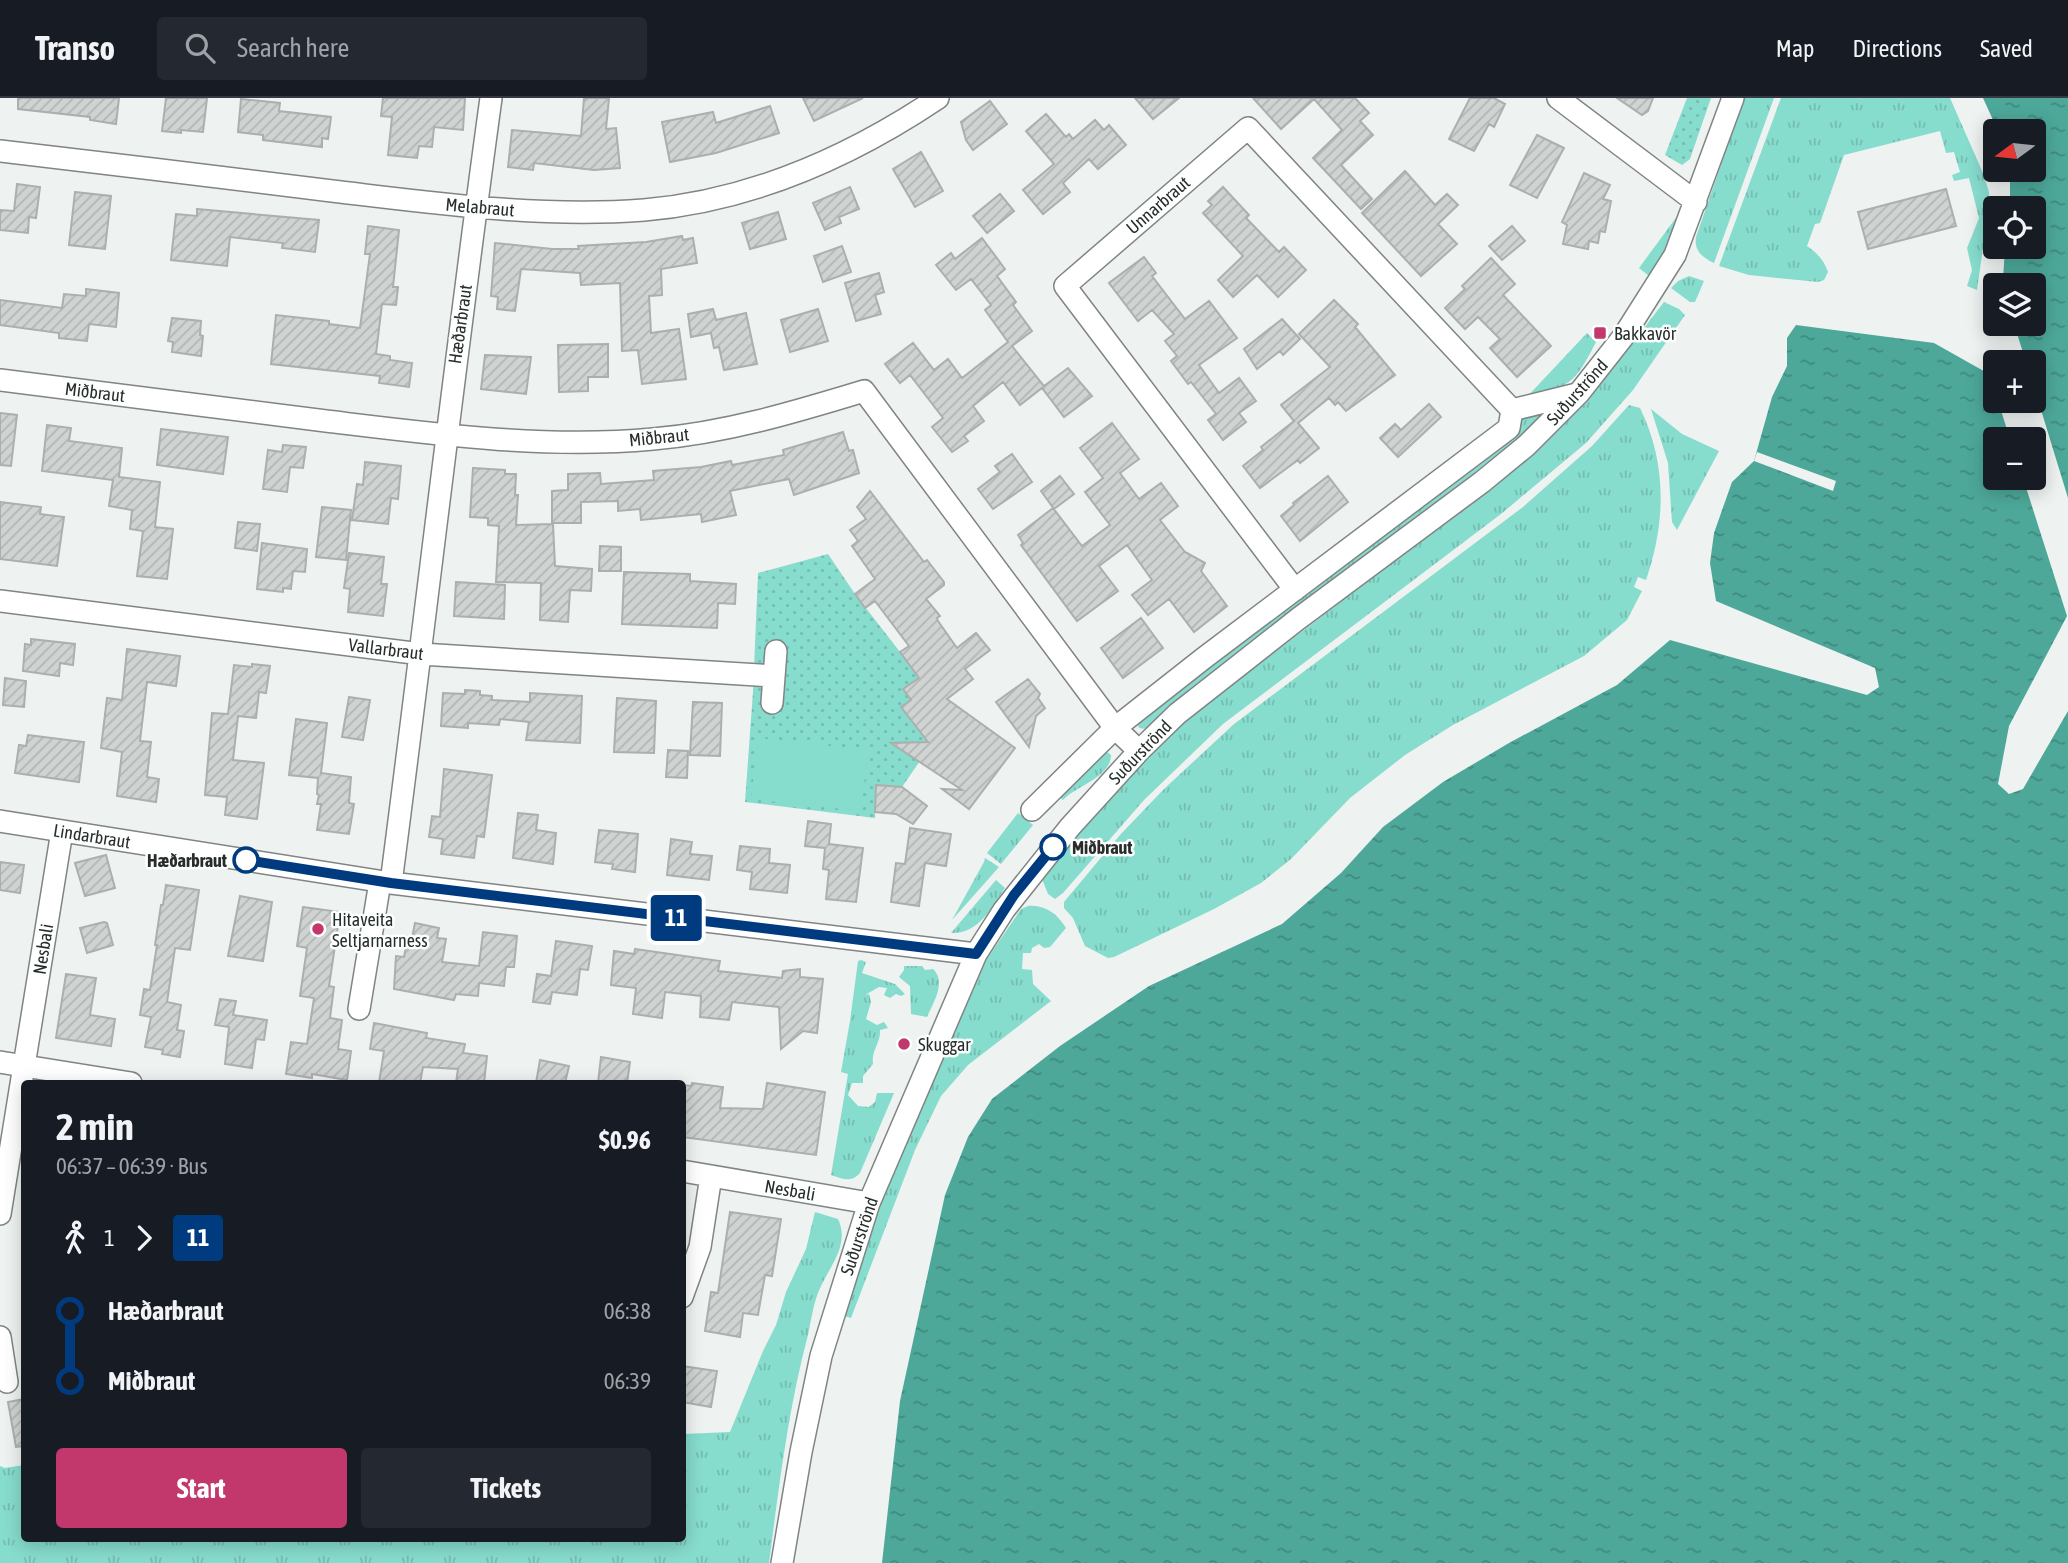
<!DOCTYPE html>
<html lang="en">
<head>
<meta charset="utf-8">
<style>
	body { margin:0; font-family:"Asap Condensed",sans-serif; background:#242831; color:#f1f3f6; height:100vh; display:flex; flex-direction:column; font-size:26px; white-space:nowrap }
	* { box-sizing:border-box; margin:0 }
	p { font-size:23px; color:#9ea1a6 }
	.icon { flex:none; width:38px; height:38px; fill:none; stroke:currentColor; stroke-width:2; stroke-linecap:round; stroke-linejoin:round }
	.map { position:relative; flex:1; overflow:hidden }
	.panel { position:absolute; left:21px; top:982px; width:665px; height:462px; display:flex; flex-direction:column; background:#171b24; border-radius:7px; box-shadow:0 4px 18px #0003 }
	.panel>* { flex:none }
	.badge { padding:0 14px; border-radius:5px; font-size:24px; line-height:46px }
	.needle { width:46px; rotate:255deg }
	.buttons { position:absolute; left:1983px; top:21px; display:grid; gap:14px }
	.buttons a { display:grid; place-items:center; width:63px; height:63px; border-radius:7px; background:#171b24; box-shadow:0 4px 18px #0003; font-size:35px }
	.map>.badge { position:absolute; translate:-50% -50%; box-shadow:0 0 0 4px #fff }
	.legs { display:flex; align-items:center; gap:10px; height:77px; padding:0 35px; font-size:23px }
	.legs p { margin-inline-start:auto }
	.summary { display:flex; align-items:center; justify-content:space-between; height:119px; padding:0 35px }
	h1 { font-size:38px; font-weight:700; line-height:52px }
	.cta { display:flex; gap:14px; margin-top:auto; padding:14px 35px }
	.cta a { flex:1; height:80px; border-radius:7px; background:#c2376c; color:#fff; font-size:28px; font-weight:700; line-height:80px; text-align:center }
	.cta a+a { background:#242831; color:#f1f3f6 }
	ul { padding:0 35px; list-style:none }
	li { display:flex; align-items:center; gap:24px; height:70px; font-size:26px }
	li i { display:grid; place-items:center; width:10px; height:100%; margin:0 9px; background:currentColor }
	li i::after { content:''; width:18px; height:18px; margin:-9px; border:5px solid; border-radius:50%; background:#171b24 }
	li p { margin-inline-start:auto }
	li:first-child i { background:linear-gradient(#0000 50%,currentColor 0) }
	li:last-child i { background:linear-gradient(currentColor 50%,#0000 0) }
	header { display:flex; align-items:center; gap:42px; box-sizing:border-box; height:98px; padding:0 35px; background:#171b24; border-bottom:2px solid #363941 }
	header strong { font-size:33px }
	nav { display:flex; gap:38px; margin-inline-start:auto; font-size:24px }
	.search { width:490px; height:63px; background:#242831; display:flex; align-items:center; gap:18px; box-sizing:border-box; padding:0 24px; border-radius:7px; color:#9ea1a6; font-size:26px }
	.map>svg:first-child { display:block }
</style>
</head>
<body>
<header>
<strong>Transo</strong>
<div class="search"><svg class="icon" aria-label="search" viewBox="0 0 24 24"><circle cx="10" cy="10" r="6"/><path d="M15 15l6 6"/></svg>Search here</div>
<nav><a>Map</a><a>Directions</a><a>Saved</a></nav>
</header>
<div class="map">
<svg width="2068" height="1465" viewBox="0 0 2068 1465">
	<defs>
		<pattern id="grass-tufts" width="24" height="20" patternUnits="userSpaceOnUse" patternTransform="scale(1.75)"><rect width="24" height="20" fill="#86dccd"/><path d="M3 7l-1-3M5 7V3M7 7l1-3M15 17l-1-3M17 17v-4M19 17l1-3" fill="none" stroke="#74bdb0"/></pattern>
		<pattern id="park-dots" width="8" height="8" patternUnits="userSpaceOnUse" patternTransform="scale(1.75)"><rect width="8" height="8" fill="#86dccd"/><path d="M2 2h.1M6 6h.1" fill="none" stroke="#74bdb0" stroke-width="1.8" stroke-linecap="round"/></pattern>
		<pattern id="water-ripples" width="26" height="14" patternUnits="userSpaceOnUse" patternTransform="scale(1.75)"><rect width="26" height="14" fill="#4da89a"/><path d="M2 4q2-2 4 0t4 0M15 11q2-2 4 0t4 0" fill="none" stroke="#40897e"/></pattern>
		<pattern id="building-hatch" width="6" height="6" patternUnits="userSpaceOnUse" patternTransform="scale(1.75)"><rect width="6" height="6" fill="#cfd3d2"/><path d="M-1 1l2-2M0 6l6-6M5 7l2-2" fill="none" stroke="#b2b5b4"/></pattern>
	</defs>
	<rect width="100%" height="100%" fill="#eef2f1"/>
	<!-- grass -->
	<path fill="url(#grass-tufts)" d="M1744,0H1774L1714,165C1702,159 1694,153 1696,139Z
		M1781,0H1950L1983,75L1989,94V108L1977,192L1967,188L1972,172L1967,150L1979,120L1969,80L1954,83L1952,77L1960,74L1954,54L1946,55L1940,33L1844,57L1820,125L1815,126L1807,148C1817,155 1824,162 1828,174L1824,182L1818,184L1749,177L1719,168Z
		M1678,117L1680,118L1658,166L1649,178L1639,170Z
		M1689,178L1704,183L1695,204H1690L1671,190L1678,183Z
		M1664,204L1679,211L1685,217L1633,292L1586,345L1501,416L1223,626L1144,702L1063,795L1055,801L1048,796L1042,781C1086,723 1136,671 1188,620L1521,367L1587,304Z
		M1587,235L1596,244C1573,289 1571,286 1524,302Z
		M1629,307L1640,310C1667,365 1666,424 1646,482L1638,479L1634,489L1642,493L1627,522L1584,558L1453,627L1405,657L1350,700L1291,761L1261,785L1214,811L1114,859L1108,860L1085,848L1073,820L1064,810V804L1120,737L1164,691L1234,626L1523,409L1592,348Z
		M1548,311L1511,347L1192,589L1146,631L1139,630L1137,624L1519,331L1522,319Z
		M1651,311L1682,336L1719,353L1677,432L1672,424L1668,365Z
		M1106,653L1111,657C1111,679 1076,688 1063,702L1059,699Z
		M1018,715L1033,727L1001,766L987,755Z
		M985,760L999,769L952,822L984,764Z
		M996,782L1005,790C991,810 979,836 951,835Z
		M1028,808C1044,806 1058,816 1066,830L1050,849L1044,850L1039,846L1032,850L1031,855H1023L1022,871L1032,872L1033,886L1051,903L968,967L941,998L915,1052L851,1220L844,1218L878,1110L984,865L1021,811Z
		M861,862L866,864L862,875L895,886L905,896L901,898L896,896L890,900L884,897L887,890L879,889L865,897L869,896L871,904L866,921L877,927L884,924L888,930L880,932C881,945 871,952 873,966L863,978V985H852L848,997L858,1008L869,1009L875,1004L877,995H894L860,1075C851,1085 843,1081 831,1077L848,976L841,974L850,923L858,863Z
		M904,868H922L925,872L933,871C947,884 933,905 927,919L911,916L910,888L899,879L904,872Z
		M815,1114L838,1121C851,1148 827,1171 818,1195C813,1208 811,1223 808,1237C788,1312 779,1388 769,1465H0V1368L5,1370L24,1367V1440H682L683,1336L730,1334L763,1253L776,1227L786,1194L806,1151Z"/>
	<!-- park -->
	<path fill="url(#park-dots)" d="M1687,0H1711L1690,61L1682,67L1665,57Z
		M828,456L855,496L900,554L918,580L904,591L911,602L902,609L946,625L902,689L876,687L875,720L745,704L753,594L758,475Z"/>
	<!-- pitch -->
	<path fill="#86dccd" d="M758,640L868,652L861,713L751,701Z"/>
	<!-- water -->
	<path fill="url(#water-ripples)" d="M1983,0H2068V400L2034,289V264H2026L2014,226H2034V187H2004L2003,182L2005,149H2034V110H2010V72H2034V33H1998Z
		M1796,227L1934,245L1989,276L1995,294V303H1998L2010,341H1995V380H2023L2067,518L2009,628L1998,686L2009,696L2023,691L2068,613V1465H882L900,1303L945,1097L968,1039L992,1001L1060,948L1149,888L1282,826L1341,775L1383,729L1443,684L1509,645L1617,587L1670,542L1867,597L1879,589L1875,570L1716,503L1710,465L1714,435L1732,384L1754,363L1772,299L1787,268V240Z"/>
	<!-- pier -->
	<path fill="#eef2f1" d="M1757,354L1836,383L1833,393L1754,363Z"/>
	<!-- building -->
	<path fill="url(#building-hatch)" stroke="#abafae" stroke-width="2" d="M18,0H119L116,26L90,22V19L18,11Z
		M166,0H207L203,34L181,32V35L162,33Z
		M383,0H465L463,32L434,29L432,49L419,48L417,60L388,57L392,19L381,18Z
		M584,0H609L606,31L616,30L620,70L594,72L534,65L533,72L508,69L512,32L581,38Z
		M803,0H863L814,23Z
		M1135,0H1179L1153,21Z
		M1253,0H1355L1369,15L1360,23L1373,37L1341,67L1372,101L1361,111L1313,60L1342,32L1314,1L1281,31Z
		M1470,0H1494L1505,6L1494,29L1489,26L1474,53L1449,41Z
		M1617,0H1653L1648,13L1642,17Z
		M241,1L280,5L279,13L331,19L328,41L322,40V49L263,42V37L238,34Z
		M990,3L1007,26L973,52L966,42L961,24Z
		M770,8L779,35L716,55L670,64L662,24L713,14L716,25Z
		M1046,16L1066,39L1069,36L1073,41L1095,22L1104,32L1109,27L1126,47L1098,71L1089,61L1063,85L1070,94L1043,116L1023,92L1054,66L1026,33Z
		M1537,37L1564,50L1537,100L1510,87Z
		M921,54L943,93L915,109L893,71Z
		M1405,73L1435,107L1447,96L1458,107L1438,126L1457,146L1421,178L1362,115Z
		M1584,75L1610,87L1603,101L1611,103L1605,134L1600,133L1598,145L1589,143L1588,151L1563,146L1567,127L1562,124Z
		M17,86L40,89L36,120L29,119L28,135L0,132V112L14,113Z
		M850,89L859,111L839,119L841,125L825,132L813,105Z
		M1223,89L1249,117L1246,120L1279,154L1284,149L1306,172L1278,199L1257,177L1233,199L1218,182L1243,158L1203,115L1212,107L1208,103Z
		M1946,91L1956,128L1868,151L1858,114Z
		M75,94L111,98L105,151L69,147Z
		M1000,96L1014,113L987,135L973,118Z
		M197,111L319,122L315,154L282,150L283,145L230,139L227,168L171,162L176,116L197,118Z
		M778,114L786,141L750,151L742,125Z
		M368,128L399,132L393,189H398L396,207L382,206L376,256L390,258V262L412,265L409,289L379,285L380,278L271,266L276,217L329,223V226L360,230L370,156H365Z
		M1512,128L1525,143L1502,162L1489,148Z
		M682,138L683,142L693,140L697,165L661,171L662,197L649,198L651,235L679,231L686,281L642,286L638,252L622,253L620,185L581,187L580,175L521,171L515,213L497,211L498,199L491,198L495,145L552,151H579L578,148L646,144Z
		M982,140L1005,171L997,178L1016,204L1013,207L1032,233L1012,248L1044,288L1068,270L1092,298L1064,319L1042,290L1020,307L1003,284L973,308L984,323L964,338L968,343L952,354L932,329L943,320L910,277L900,285L885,266L913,245L934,272L948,261L962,280L1008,244L985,212L991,207L971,181L956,192L936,167L951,155L955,161Z
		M842,148L851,174L823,184L814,158Z
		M1144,159L1156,175L1152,178L1185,221L1209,203L1237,240L1199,267L1219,295L1239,280L1256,303L1239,315L1246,324L1223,342L1208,322L1216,316L1191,284L1188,286L1171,263L1177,258L1165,243L1174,236L1152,212L1138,223L1109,185Z
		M1491,160L1515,186L1503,197L1551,248L1517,279L1490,250L1500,241L1478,219L1465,231L1445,210L1465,191L1462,188Z
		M879,175L884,194L875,197L881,216L856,223L845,185Z
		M86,191L119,195L116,229L89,226L87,243L59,240V235L0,227V202L62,210L64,196L86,198Z
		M1334,202L1358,226L1355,229L1395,277L1346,313L1338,304L1335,307L1329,300L1298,325L1319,350L1300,365L1298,362L1260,390L1243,368L1263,352L1261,349L1294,323L1281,307L1330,269L1299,236Z
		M713,211L716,222L746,215L757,266L724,272L719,249L714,250L711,235L691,239L688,216Z
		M818,211L828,243L790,254L781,222Z
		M172,220L201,223L200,237L203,238L201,258L172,254L173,244L168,243Z
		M1282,221L1300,241L1283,257L1280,253L1257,271L1244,251Z
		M608,246V279H588V293L559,294L558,247Z
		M485,257L531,259L526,296L481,291Z
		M1429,306L1441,319L1398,359L1380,340L1395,326L1401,332Z
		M0,315L17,317L11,368L0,367Z
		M1112,325L1139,361L1120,375L1139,401L1161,385L1178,408L1160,422L1185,454L1205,465L1201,473L1227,508L1194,534L1169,501L1148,517L1132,497L1152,482L1127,447L1099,468L1118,493L1077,523L1021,447L1023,445L1018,437L1053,410L1082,448L1110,427L1085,394L1103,380L1080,350Z
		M47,327L71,330L69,343L122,350L119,379L160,384L155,429L173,431L167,481L137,478L143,433L130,431L132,412L109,408L113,382L42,373Z
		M161,331L228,339L223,376L157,367Z
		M843,334L849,353L853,352L859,375L794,397L789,381L730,393L736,417L702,424L701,416L641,422L640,411L618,413V403L581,404V425H552V393L568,392V376L600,375L601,386L654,382L653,373L701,369L731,363L732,367L784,357L783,352Z
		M283,347L306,349L303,370L290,369L287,394L263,391L268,352L282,354Z
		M1012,356L1032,384L993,411L978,391L1000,374L995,368Z
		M365,364L401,368L398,401L391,400L388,426L352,422L357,386L363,387Z
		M473,370L505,372V376H516L515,397H518L516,427L553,426L555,468L592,471L591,493L570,492L568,524L540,522L541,485L496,484L499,428L488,427V420L470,419Z
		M1060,378L1074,396L1054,411L1041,393Z
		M1328,378L1348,404L1300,443L1281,418L1294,407L1293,405Z
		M870,393L924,464L927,462L944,484V487L926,501L940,518L937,520L938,523L957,550L976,535L990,552L965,571L973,581L947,601L1015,650L969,711L942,691L962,692L891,645L928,644L901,609L911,602L903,591L919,580L900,554L909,548L875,503L865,510L855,496L875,481L852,448L858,443L850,432L866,421L857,409Z
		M0,404L41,409L40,416L64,419L57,468L0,461Z
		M322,409L351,412L346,462L316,459Z
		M238,424L260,426L257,453L235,450Z
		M262,445L307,451L305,474L293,473L291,491L283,490V494L257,491Z
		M600,448L621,449V473H599Z
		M349,455L384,459L381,486H387L383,518L348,514L350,491L344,490Z
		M624,474L690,476V483L736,486L735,506L718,505L717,530L622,526Z
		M456,484L505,487L504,521L454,518Z
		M1141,520L1163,550L1123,580L1101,550Z
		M31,541L75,546L73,567L60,565L59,578L23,573L25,546L31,547Z
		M127,551L180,558L176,588L147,584L140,643L151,644L147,679L159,681L156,704L117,698L122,654L101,650L107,600L122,602Z
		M252,566L270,568L266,595L259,594L256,620L238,618L233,662L264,665L257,721L225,717L227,699L205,697L212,615L228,616L234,567L252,569Z
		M5,580L26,583L24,609L3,607Z
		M1028,581L1040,596L1038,600L1045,610L1036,618L1029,649L996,604Z
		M465,592L480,593V597L492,598V602L530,604V595L582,598L580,645L526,642L529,624L500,621L499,627L468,625V630L441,628L443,595L465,596Z
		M349,599L370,602L363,642L342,639Z
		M617,600L656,603L654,655L614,654Z
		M693,604L722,605L720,658L690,657Z
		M296,621L327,625L321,675L351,679L349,705L354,706L349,736L317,732L321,706H317L319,697L317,696L318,680L289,677Z
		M28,637L84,644L79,684L15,675L19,647L26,648Z
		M668,652L688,653L687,680L666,679Z
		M444,671L492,677L484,739L477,738L474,760L441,756L443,741L429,739L432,718L440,719Z
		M876,687L902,689L927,708L913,726L896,716L875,714Z
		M518,715L538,717L536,732L556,735L553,766L513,760Z
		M808,723L831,726L829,746L863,750L856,804L826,801L829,772L823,771L825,750L805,748Z
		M910,730L951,736L946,768L925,765L919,808L891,804L896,765L905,766Z
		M599,732L638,736L635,774L612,771L613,766L595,764Z
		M671,741L692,744L690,756L712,758L709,782L667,777Z
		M740,748L770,751L769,765L790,767L787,795L750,791L752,774L737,772Z
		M106,757L115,790L85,798L75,765Z
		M0,764L24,767L20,795L0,792Z
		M166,787L199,792L190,852L175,850L167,904L181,907L177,932L184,933L180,959L162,956L163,952L145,949L151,919L140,917L144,891L150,892L157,847H155L161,807H163Z
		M240,798L272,804L263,863L228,858Z
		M303,809L340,814L329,888L334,889L330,920L342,922L338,951L351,953L347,982L312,976V980L286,976L291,944L307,946L314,900L300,898L307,850L297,848Z
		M104,824L107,825L113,847L87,855L80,830Z
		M415,825L439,830L437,840L446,841L442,864L479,868L483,834L517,838L514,869H506L504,888L479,885L478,898L456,896L454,902L394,891L396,858L404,859L408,839L412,840Z
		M556,843L592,848L588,872L580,871L577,897L552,894L550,906L533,904L537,876L551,878Z
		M635,851L720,863L718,873L782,880L783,873L800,871V879L823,881L817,935L803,933L781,951L779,909L732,904L729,922L700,919L701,898L665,894L662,920L633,916L636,890L611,887L614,853L634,856Z
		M66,876L96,880L90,917L115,921L111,948L56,940Z
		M220,901L236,903L233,917L267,922L264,942L256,941L252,970L225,966L229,929L215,927Z
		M374,925L427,935L426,940L465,946L463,955L487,958L484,985H456L458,971L423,969L420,985H379L384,953L370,951Z
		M601,959L630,964L627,985H598Z
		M540,962L569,968L565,985H536Z
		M692,985L723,989L720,1010L763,1011L767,985L825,994L816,1057L682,1039V987L691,988Z
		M730,1114L781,1121L772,1178L765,1177L758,1217L743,1215L740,1239L705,1233L711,1194L718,1195Z
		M682,1268L717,1273L711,1309L682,1304Z
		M24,1301V1348L16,1349L8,1304Z"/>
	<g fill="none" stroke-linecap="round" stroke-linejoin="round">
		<!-- minor casing -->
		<g stroke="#818484" stroke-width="24">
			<path id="minor" d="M1558,0L1696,104
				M0,53C111,66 221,79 332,93C435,105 539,120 644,112C750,103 850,59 938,0
				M0,282C109,296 217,309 326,323C434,336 544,351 653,341C725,335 795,314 864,293L1115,630L1139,653
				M1512,312L1577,296
				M1295,492L1065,188L1248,30L1512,312
				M0,503L421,556L774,578
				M772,605L776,553
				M1032,712L1115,630L1204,560L1509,330L1512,312
				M0,723L391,785L976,856
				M391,785C425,524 455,261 491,0
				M359,911L380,784
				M0,964L131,985
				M682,1073L869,1105
				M0,1116L62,733
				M682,1199L700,1149L711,1078
				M0,1239L7,1284
				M782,1465L801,1354L821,1258L869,1105L976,856L1004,812L1070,729L1139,653L1177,616L1298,521L1482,384L1526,348L1579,295L1623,239L1675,157L1733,0"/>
		</g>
		<!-- minor -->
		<use href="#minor" stroke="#fff" stroke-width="21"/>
	</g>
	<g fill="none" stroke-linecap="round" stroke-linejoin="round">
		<!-- line-1 casing -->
		<g stroke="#fff" stroke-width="16">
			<path id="line-1" d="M246,762L391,785L976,856L1014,797L1053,749"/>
		</g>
		<!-- line-1 -->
		<use href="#line-1" stroke="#003b80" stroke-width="10"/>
	</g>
	<!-- markers -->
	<g fill="#c2376c" stroke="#fbfffe" stroke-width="2.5">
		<rect x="1593" y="228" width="14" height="14" rx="3.5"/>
		<circle cx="318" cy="831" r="7"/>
		<circle cx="904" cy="946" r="7"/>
	</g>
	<g fill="#fff" stroke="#003b80" stroke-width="3.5">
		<circle cx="1053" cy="749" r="12"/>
		<circle cx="246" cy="762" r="12"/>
	</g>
	<g text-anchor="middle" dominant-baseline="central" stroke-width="5" stroke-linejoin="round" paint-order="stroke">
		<!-- street labels -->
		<g font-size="18" fill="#2a2c2b" stroke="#fbfffe">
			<text transform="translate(1158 107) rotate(-41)">Unnarbraut</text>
			<text transform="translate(480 109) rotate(5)">Melabraut</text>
			<text transform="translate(460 226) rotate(-82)">Hæðarbraut</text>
			<text transform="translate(95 294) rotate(7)">Miðbraut</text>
			<text transform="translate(1577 294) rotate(-48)">Suðurströnd</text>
			<text transform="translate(659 339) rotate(-6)">Miðbraut</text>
			<text transform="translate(386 551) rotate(7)">Vallarbraut</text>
			<text transform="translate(1140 654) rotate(-46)">Suðurströnd</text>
			<text transform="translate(92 738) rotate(9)">Lindarbraut</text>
			<text transform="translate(43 851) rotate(-81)">Nesbali</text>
			<text transform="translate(790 1092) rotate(10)">Nesbali</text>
			<text transform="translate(859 1138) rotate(-71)">Suðurströnd</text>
		</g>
		<!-- poi labels -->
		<g font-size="18" fill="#2a2c2b" stroke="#fbfffe" text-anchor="start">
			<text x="1614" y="235">Bakkavör</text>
			<text x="332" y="821">Hitaveita<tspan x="332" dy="21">Seltjarnarness</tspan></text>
			<text x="918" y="946">Skuggar</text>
		</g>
		<!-- stop labels -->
		<g font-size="18" font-weight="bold" fill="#2a2c2b" stroke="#fbfffe" text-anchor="start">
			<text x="1072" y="749">Miðbraut</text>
			<text x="227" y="762" text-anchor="end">Hæðarbraut</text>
		</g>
	</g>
</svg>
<div class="buttons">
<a><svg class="needle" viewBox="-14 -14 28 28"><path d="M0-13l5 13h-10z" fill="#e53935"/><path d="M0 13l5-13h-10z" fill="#9ea1a6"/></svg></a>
<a><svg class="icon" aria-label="locate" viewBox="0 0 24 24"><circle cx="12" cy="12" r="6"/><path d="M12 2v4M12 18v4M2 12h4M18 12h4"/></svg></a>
<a><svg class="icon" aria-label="layers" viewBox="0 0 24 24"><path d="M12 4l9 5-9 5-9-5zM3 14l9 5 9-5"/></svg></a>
<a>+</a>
<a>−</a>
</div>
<b class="badge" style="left:676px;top:820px;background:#003b80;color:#fff">11</b>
<section class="panel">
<div class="summary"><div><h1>2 min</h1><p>06:37 – 06:39 · Bus</p></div><b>$0.96</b></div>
<div class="legs"><svg class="icon" aria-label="walk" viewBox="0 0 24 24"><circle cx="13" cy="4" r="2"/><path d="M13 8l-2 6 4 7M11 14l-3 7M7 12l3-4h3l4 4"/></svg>1<svg class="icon" aria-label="forward" viewBox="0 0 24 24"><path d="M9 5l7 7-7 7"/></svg><b class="badge" style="background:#003b80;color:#fff">11</b></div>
<ul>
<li><i style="color:#003b80"></i><b>Hæðarbraut</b><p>06:38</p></li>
<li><i style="color:#003b80"></i><b>Miðbraut</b><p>06:39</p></li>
</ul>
<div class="cta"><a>Start</a><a>Tickets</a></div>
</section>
</div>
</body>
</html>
